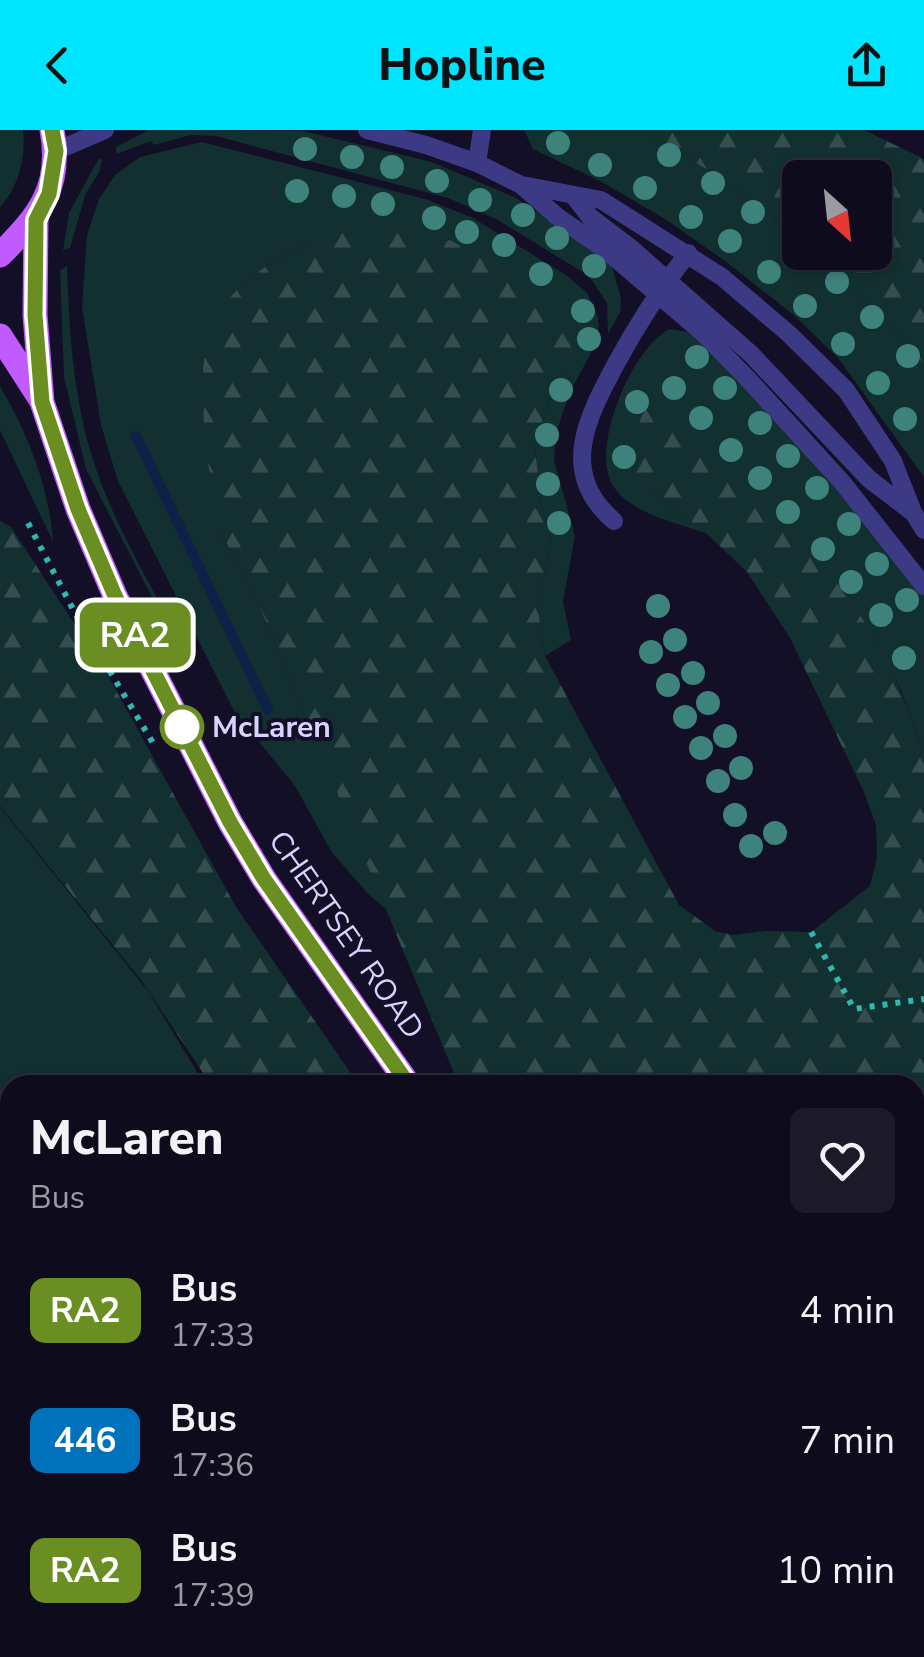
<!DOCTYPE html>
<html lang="en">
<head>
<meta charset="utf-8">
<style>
	body { margin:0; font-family:"Nunito Sans",sans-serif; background:#1c1929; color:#f1f3f6; height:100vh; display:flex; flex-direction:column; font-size:38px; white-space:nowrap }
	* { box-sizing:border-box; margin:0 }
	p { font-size:32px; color:#9b9ba3 }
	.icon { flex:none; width:55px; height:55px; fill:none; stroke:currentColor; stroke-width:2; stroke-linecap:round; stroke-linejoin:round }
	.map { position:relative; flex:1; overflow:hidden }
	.sheet { position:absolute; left:0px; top:945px; width:925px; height:582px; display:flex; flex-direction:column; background:#0e0b1c; border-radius:30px 30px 0 0; box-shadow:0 2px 8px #0004,0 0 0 2px #2e2b3b }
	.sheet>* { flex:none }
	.badge { padding:0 20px; border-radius:15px; font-size:35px; line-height:65px }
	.needle { width:65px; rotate:153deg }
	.fabs { position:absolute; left:782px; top:30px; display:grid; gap:20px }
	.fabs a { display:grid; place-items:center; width:110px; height:110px; border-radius:15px; background:#0e0b1c; box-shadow:0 2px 8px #0004,0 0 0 2px #2e2b3b; font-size:50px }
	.map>.badge { position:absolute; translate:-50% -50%; box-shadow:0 0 0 5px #fff }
	.round { display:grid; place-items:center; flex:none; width:105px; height:105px; border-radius:15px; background:#1c1929 }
	.head { display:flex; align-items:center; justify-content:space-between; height:170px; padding:0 30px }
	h1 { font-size:48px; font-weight:800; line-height:75px }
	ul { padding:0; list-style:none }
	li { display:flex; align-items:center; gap:30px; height:130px; padding:0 30px }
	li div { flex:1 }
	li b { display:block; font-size:38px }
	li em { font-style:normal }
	li .badge { min-width:110px; font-weight:700; text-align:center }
	header { display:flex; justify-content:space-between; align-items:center; height:130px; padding:0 30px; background:#00e5ff; color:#111; font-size:45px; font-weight:800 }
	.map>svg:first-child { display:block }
</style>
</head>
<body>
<header><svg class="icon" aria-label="back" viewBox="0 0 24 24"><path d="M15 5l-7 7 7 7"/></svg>Hopline<svg class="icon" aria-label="share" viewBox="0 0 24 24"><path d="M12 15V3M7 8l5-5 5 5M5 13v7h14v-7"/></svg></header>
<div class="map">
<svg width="924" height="1527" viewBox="0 0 924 1527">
	<defs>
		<pattern id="forest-firs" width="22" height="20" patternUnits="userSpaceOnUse" patternTransform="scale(2.5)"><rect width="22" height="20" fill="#12302f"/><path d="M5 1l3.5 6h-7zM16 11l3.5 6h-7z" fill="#344d4e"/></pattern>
	</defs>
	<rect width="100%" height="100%" fill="#130f26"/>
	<!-- green -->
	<path fill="#12302f" d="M0,0H23C26,28 19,56 0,77Z
		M149,0L303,1L432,32L514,67L597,119L612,137L621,168L620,182L608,204L607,173L589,146L496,89L448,68L216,6L191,5L154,15L151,11L117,24L116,17Z
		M524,0H641L721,48L800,108V122L821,126L924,234V347L838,228L795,186L725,131L665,89L602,52L533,19Z
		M202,12L425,69L471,87L566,145L587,163L598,187L599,208L570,262L556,303L554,330L575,406L563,472L571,510L545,526L538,479L551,410L541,375L535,315L551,266L579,208L310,114L273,131L242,154L220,400L263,484L388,781L368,764L331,721L295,656L234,581L118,351L101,295L82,177L87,105L99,69L115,45L140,27Z
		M99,28L102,30L99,42L85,65L70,118L63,120L69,83Z
		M67,136C69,197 73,261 90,320C110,389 150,453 183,516L178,518L86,339L64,247L60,140Z
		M670,199L693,203L809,324L924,464V624L901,560L875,509L824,439L647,358L706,403C676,393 637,385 616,360C585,324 634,214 670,199Z
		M0,256C28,304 49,356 53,412L0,300Z
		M0,677L148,861L205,955H10V1518H415L417,1527H0Z"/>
	<!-- forest -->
	<path fill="url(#forest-firs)" d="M641,0H864L924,29V234L818,123L875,122V48H800V108L721,48Z
		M397,101L452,111L559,176L575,194L580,208L551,266L535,315L541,375L551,410L538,479L545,526L679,775L715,801L732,805L766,801L811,802L870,756L877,727L876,695L864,662L790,508L747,442L706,403L647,358L635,344L632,323L641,287L647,278L658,273L668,274L684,285C747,354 830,431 877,512C897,547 910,586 924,624V1460L915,1465V955H459L263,484L220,400L204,312L203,239L207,207L222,177L242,154L273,131L310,114L346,102Z
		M0,391L11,397L107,544L236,777L359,955H211L141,850L0,676Z
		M415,1518H570L572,1527H417Z
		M657,1518H876L878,1527H659Z"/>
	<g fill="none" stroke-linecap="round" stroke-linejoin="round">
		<!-- stream -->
		<path stroke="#0c2248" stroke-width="10" d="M136,306L268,580
			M0,1214L10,1208"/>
		<!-- path -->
		<path stroke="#2fb8b0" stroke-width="6" stroke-dasharray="5 8" stroke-linecap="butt" d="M28,393L76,485L156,618
			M811,802L854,879L924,869"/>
		<!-- service -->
		<path stroke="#3d3a85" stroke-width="18" d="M367,0L426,15L477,33L521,55L559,88L603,118L703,203L747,248L842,352L924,456
			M56,21L105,0
			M477,33L482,0
			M522,55L601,70L722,147L788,203L846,260L893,331L913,382L924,400
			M573,65L590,87L632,119L751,224L869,349L911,381
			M614,391C557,342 588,286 617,232C638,193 661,158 688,123"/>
		<!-- primary -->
		<path stroke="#c25bff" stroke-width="25" d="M36,89L35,185L42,272L78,379L115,466L230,692L264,749L409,955
			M0,125C38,87 63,58 52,0
			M0,206L40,268
			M617,1518L619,1527"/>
	</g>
	<!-- trees -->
	<g fill="#3d827b">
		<circle cx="558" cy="13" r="12"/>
		<circle cx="305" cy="19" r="12"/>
		<circle cx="669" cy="25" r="12"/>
		<circle cx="352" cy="27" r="12"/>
		<circle cx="600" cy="35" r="12"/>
		<circle cx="392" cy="37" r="12"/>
		<circle cx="437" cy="51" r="12"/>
		<circle cx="713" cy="53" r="12"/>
		<circle cx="645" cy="58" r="12"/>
		<circle cx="297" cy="61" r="12"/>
		<circle cx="344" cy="66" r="12"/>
		<circle cx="480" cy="70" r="12"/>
		<circle cx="383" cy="74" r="12"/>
		<circle cx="753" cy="82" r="12"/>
		<circle cx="523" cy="85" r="12"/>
		<circle cx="691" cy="87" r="12"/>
		<circle cx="434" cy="88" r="12"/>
		<circle cx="467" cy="102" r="12"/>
		<circle cx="557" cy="108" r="12"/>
		<circle cx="730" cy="111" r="12"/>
		<circle cx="504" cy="115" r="12"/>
		<circle cx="594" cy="136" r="12"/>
		<circle cx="769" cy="142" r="12"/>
		<circle cx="541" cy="144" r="12"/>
		<circle cx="837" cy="152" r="12"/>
		<circle cx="805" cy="176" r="12"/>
		<circle cx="583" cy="181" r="12"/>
		<circle cx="872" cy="187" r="12"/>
		<circle cx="589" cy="209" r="12"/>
		<circle cx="843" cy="214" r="12"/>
		<circle cx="908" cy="226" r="12"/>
		<circle cx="697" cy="227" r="12"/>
		<circle cx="878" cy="253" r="12"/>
		<circle cx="674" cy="258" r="12"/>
		<circle cx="725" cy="258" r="12"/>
		<circle cx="561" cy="260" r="12"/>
		<circle cx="637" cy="272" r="12"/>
		<circle cx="701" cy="288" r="12"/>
		<circle cx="905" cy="289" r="12"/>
		<circle cx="760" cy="293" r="12"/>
		<circle cx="547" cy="305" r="12"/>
		<circle cx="731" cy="320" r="12"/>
		<circle cx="788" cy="326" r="12"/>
		<circle cx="624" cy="327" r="12"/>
		<circle cx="760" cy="348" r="12"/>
		<circle cx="548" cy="354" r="12"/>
		<circle cx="817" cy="358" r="12"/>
		<circle cx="788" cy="382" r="12"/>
		<circle cx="559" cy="393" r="12"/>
		<circle cx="849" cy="394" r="12"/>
		<circle cx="823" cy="419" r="12"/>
		<circle cx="877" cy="434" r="12"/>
		<circle cx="851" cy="452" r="12"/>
		<circle cx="907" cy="470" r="12"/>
		<circle cx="658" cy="476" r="12"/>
		<circle cx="881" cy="485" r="12"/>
		<circle cx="675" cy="510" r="12"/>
		<circle cx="651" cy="522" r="12"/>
		<circle cx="904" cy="528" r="12"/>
		<circle cx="693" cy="543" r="12"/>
		<circle cx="668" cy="555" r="12"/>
		<circle cx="708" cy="573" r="12"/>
		<circle cx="685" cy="587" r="12"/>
		<circle cx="725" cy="606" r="12"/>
		<circle cx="701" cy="618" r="12"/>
		<circle cx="741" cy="638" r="12"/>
		<circle cx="718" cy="651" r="12"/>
		<circle cx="735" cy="685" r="12"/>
		<circle cx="775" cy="703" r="12"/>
		<circle cx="751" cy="716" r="12"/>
	</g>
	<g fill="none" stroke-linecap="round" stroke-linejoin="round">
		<!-- line casing -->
		<g stroke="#fff" stroke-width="22">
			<path id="line" d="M52,0L56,21L49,64L36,90L35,185L42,272L78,379L115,466L230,692L264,749L409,955"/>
		</g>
		<!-- line -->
		<use href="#line" stroke="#6b8e23" stroke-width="15"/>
	</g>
	<!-- markers -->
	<circle fill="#fff" stroke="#6b8e23" stroke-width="5" cx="182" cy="597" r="20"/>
	<g text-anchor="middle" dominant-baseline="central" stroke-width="8" stroke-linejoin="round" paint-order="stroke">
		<!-- stop labels -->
		<g font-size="30" font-weight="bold" fill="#d9d4ff" stroke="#130f26" text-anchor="start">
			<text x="212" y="597">McLaren</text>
		</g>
		<!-- street labels -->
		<g font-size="30" fill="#d9d4ff" stroke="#130f26">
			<text transform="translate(346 805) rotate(55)">CHERTSEY ROAD</text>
		</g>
	</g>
</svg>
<div class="fabs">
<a><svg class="needle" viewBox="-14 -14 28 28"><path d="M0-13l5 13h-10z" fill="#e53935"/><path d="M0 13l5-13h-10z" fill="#9b9ba3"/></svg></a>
</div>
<b class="badge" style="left:135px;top:505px;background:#6b8e23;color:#fff">RA2</b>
<section class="sheet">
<div class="head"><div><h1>McLaren</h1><p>Bus</p></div><a class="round"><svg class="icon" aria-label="heart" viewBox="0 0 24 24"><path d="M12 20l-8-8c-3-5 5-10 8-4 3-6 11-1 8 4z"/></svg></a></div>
<ul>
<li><span class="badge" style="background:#6b8e23;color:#fff">RA2</span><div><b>Bus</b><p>17:33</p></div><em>4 min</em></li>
<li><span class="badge" style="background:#0072bc;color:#fff">446</span><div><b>Bus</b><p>17:36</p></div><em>7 min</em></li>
<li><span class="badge" style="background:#6b8e23;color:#fff">RA2</span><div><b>Bus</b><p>17:39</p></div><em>10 min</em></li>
</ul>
</section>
</div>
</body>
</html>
